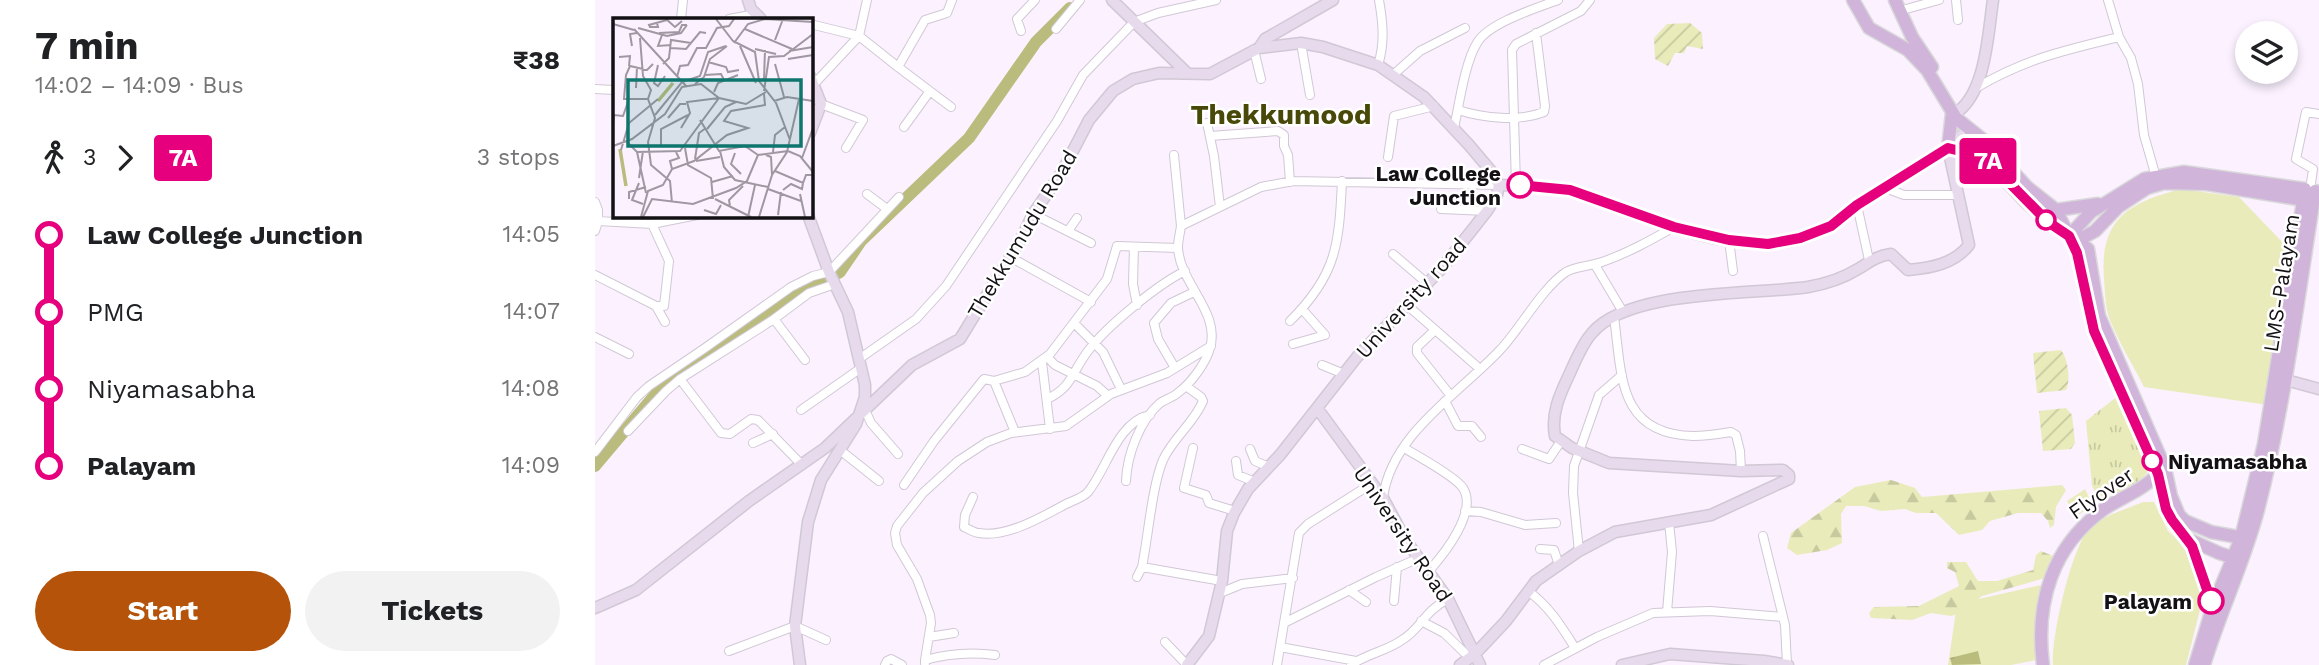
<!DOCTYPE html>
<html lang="en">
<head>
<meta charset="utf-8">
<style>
	body { margin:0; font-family:"Work Sans",sans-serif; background:#f2f2f2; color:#202124; height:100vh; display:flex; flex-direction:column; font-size:26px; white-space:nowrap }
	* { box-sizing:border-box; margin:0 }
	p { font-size:23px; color:#757577 }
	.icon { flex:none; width:38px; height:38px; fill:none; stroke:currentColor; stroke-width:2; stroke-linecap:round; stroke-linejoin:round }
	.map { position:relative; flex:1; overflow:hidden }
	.details { display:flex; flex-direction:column; background:#fff; width:595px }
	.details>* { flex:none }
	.badge { padding:0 14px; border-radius:5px; font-size:24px; line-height:46px }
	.fabs { position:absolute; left:1640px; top:21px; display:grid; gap:14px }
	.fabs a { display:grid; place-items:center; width:63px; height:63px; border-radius:50%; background:#fff; box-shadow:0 4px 10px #0003; font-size:35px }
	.map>.badge { position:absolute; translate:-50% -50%; box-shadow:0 0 0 4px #fff }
	.legs { display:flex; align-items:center; gap:10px; height:77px; padding:0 35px; font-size:23px }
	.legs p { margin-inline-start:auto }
	.head { display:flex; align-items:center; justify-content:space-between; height:119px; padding:0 35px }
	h1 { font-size:38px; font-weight:700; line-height:52px }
	.primary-button { display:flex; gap:14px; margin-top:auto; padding:14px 35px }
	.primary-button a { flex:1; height:80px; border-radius:42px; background:#b45309; color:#fff; font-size:28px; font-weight:700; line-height:80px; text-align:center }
	.primary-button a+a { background:#f2f2f2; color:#202124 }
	ul { padding:0 35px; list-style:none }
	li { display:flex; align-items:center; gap:24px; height:77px; font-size:26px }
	li i { display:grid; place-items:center; width:10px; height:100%; margin:0 9px; background:currentColor }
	li i::after { content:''; width:18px; height:18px; margin:-9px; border:5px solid; border-radius:50%; background:#fff }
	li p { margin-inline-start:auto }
	li:first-child i { background:linear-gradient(#0000 50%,currentColor 0) }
	li:last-child i { background:linear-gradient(currentColor 50%,#0000 0) }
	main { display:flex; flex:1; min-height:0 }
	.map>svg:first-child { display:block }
</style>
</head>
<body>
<main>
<section class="details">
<div class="head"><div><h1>7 min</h1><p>14:02 – 14:09 · Bus</p></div><b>₹38</b></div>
<div class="legs"><svg class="icon" aria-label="walk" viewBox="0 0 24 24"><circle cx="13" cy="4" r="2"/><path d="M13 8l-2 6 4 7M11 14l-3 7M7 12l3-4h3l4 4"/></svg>3<svg class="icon" aria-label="forward" viewBox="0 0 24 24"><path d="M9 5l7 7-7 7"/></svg><b class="badge" style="background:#e6007e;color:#fff">7A</b><p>3 stops</p></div>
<ul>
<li><i style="color:#e6007e"></i><b>Law College Junction</b><p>14:05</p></li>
<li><i style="color:#e6007e"></i><span>PMG</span><p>14:07</p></li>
<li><i style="color:#e6007e"></i><span>Niyamasabha</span><p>14:08</p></li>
<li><i style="color:#e6007e"></i><b>Palayam</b><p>14:09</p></li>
</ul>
<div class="primary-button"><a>Start</a><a>Tickets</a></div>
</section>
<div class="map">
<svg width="1724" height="665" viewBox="0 0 1724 665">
	<defs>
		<pattern id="forest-firs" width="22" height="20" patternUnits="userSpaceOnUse" patternTransform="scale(1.75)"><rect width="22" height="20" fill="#e9ecba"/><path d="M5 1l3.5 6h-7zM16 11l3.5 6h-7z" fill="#c7c99f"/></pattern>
		<pattern id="park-tufts" width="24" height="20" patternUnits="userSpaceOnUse" patternTransform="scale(1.75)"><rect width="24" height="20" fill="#e9ecba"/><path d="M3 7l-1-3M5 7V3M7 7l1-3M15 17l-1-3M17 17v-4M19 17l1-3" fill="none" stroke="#c7c99f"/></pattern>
		<pattern id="garden-furrows" width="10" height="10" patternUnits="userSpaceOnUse" patternTransform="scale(1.75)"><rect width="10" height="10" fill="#e9ecba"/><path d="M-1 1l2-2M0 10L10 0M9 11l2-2" fill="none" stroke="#c7c99f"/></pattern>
		<pattern id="water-ripples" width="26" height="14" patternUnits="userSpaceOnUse" patternTransform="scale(1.75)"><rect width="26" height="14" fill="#b9bc7c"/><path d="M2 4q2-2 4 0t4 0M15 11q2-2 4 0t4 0" fill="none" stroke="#9ea16a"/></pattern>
	</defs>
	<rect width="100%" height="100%" fill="#fbf1ff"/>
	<!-- grass -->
	<path fill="#e9ecba" d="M1586,189L1644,197L1691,246L1693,254L1673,405L1549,387C1538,365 1524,343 1515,320C1510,308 1510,291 1509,278C1504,219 1535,202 1586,189Z
		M1490,489L1498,506L1481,516L1472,501Z
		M1548,502H1559L1573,531L1589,546L1605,585L1608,598L1591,665H1458C1456,638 1476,549 1494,529C1508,515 1530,510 1548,502Z
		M1446,585L1440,636L1441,660L1416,665H1353L1362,604Z"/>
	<!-- forest -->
	<path fill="url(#forest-firs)" d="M1296,480L1320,488L1327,497L1467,485L1471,490L1461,507L1459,525L1455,528L1453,521L1446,513H1423L1395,521L1387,530L1364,535L1341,513H1321L1310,509L1286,511L1269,506H1251L1246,514L1247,543L1232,550L1202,555L1192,548L1196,533L1260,487Z
		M1446,551L1458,556L1450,578L1387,596L1369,612L1356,616L1336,613L1317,620L1276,618L1274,613L1279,607L1324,606L1364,586L1360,572L1352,568V562H1371L1383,581H1402L1438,570L1441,555Z"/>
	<!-- park -->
	<path fill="url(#park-tufts)" d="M1524,395L1553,471C1543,487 1520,493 1503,498L1497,486L1491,421Z"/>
	<!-- garden -->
	<path fill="url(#garden-furrows)" d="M1095,23L1107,33L1108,49L1092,46L1089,53H1080L1073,66L1060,59L1059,38L1072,24Z
		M1466,350C1473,359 1476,380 1471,390L1442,393L1438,353Z
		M1471,408L1477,415L1480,443L1476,449L1448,451L1444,411Z"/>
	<!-- water -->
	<path fill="url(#water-ripples)" d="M1383,651L1386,664L1357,665L1355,658Z"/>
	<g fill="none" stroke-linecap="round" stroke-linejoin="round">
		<!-- river -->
		<path stroke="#b9bc7c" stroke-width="12" d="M0,466L70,383L163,322L185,305L245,272L266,241L374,138L441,42L475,8"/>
		<!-- street casing -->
		<g stroke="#d1c8d5" stroke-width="10">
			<path id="street" d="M272,0L264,36L303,67L330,20L352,13L357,0
				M1361,0L1363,20
				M1513,0L1524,37L1536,58L1543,84L1549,135L1561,177
				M1304,11L1344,0
				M86,19L88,0
				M134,19L161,14
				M215,24L264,36
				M461,29L485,0
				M426,31L422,19L440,0
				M706,43L715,95
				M659,50L666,79
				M783,65C790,43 788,23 784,0
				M303,67L356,107
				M798,75L825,51L870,28
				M220,83L264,36
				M1381,88C1430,59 1470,50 1524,37
				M0,89L19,90
				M226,104L268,120L251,148
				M863,110C888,118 924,122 949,112L950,106L941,33
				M612,123L619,156L625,207
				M309,127L335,91
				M859,128C864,105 870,62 882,43C893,23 942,8 963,0
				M615,136L683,131L689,135V146L693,155L695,182
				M579,155L586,226
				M793,157L799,116L839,106
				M921,185L917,50L921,44L986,11L995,0
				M1290,188L1309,195H1363
				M1715,190L1718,169L1701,159L1711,112L1724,114
				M272,194L292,209
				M0,202L3,210V221L57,224L102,215
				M1262,205L1274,260
				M846,209L892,211
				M438,214L496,243
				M57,224L74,261L69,306H61L70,322
				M0,231L3,221
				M473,231L482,218
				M1134,240L1138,271
				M539,247L538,284L542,305
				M798,254L833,284
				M415,257L496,302
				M1000,265L1028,312
				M0,275L61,306
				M813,306L885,369
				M1019,317C1027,374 1022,434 1098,436C1110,436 1124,434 1136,432L1141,435L1145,451L1146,471
				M695,321C742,275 744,244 747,181
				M479,323L508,352L526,389
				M840,330L822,347V353L856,396
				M0,337L34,354
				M698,344L730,335L707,309
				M452,357L460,365L502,386L513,396
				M264,359L321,319L351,286L462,121L488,75L539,22L563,13L621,0
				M210,360L179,319L214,293L240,284
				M447,362L455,429
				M727,365L749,374
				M580,368L563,339L559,323L576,303L599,292
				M85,379L126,433L135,434L156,419L163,420L207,465
				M399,381L430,372L455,354L512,279L522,246L583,248
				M452,399C477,388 478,370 493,351C512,326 562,285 590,271
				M850,401L863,426H877L886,437
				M206,410L266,368
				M270,410L276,423L303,454
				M33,431L71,391L85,379L179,319
				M158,443L178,434
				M598,448L589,488L611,495L614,503L640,511
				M809,448C823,456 861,477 868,488C883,512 849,554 834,571
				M655,449L660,461L674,467
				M927,449L954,459L966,441
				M245,450L284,481
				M0,452L42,397L54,386L110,348L196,287L218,276L234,272L304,197
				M641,461L643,475L660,482
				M531,481C532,455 545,420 565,403C571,399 579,397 584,392C596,383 611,363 615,348C626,312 584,283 583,247C583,241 585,233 586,226L666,187L698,181L904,185
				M309,485L339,441L389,379L399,381L420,432
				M378,497L370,515L369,527C374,529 379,533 384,533C411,538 447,517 469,505C476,501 488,498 493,492C512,469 522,422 555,415
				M788,498C796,434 865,393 905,350C925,329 947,288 971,272C981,266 996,266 1007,262C1033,253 1056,240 1079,227
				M870,511L886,512L930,525L961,523
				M1168,536L1190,625L1192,664
				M945,549L959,550L964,565
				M984,551L978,493L979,466L1004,395L1027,375
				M547,567C553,538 557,486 568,460C578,438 599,423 608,401L606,397L591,386
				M542,577L547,567L627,581
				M754,590L771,602
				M933,591C954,606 967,627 980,648
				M625,593L647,584L698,578
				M799,601L802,567
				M1072,612L1077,552L1074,522
				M826,621L849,633L875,658
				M689,623L781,577L824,558
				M334,637L359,633
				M570,642L592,665
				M685,647L761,661
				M134,651L200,626L231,640
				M330,660L336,623L335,615L322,579L302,545L300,533L302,526L328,493L363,461L392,442L416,433L471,426L516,394L572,373L616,346
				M330,663V660C352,654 378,652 400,655
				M290,665L292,661L296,659L307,665
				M682,665L704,533L713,524L776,484
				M756,665C771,654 792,651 807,640C827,628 828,612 853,599
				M949,665L1002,637L1058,613L1115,611L1188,617"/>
		</g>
		<!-- secondary casing -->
		<g stroke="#d1c8d5" stroke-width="13">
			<path id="secondary" d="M153,0L156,9L166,19
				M517,0L592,73
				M664,48L670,39L738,0
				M215,76L226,104L215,133
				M1359,114C1391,96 1393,33 1398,0
				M904,185C928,185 954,185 978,191C1048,212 1130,259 1205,239C1232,231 1250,213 1273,198C1308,177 1344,157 1374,129
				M1691,380L1724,389
				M722,408L788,498L810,539L853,599L885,665
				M0,608L41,590L154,501L230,448L317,365L365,339L425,241L438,214L467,172L494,120L518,91L538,79L564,73L615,74L664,48L706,43L728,47L783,65L829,97L874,145L896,171L904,185
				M205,665L200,626L213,522L226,480L261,424L270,397V385L253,312L234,272L213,215
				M592,665L614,636L627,581L632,531L639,513L653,489L685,455L762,357L847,268L892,211L902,195L904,185
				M865,665L880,654L911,621L941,581L984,551L1020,532L1116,515L1194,479V475L1188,470L1146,471L1014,463L977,448L960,436C956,414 964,396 974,375C980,362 987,344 997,333C1034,289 1158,295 1213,287C1230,284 1247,279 1263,269C1275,262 1281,256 1296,254L1313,270C1336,268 1359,264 1374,245L1353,148
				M1027,665L1075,654L1169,661L1193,665"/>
		</g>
		<!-- primary casing -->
		<g stroke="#d9d9da" stroke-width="15">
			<path id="primary" d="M1258,0L1274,28L1313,50L1332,70L1361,118L1391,142L1432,187L1461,210L1474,236L1493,249L1504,316L1570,468L1576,496L1584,515L1590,521L1616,532L1654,539
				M1300,0L1317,37L1337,67
				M1357,113L1353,148L1389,157
				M1376,134L1389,157L1429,200L1453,222L1474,236L1482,253L1499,331L1563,474L1571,509L1577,521L1596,546L1618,606
				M1461,210L1503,204
				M1474,236L1496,212L1549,179L1561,177L1589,172L1710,189L1669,444L1646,538L1618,606L1600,665
				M1475,236L1489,237L1500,231L1523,207L1552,188L1569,183L1612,184L1709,200
				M1591,538L1624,553L1645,560
				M1448,665C1440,603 1457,546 1509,509C1527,497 1548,490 1563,474
				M1609,665C1625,612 1649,563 1663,510C1690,405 1703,298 1720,191L1724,192"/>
		</g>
		<!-- street -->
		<use href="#street" stroke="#fff" stroke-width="8"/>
		<!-- secondary -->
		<use href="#secondary" stroke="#e7daec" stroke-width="10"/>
		<!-- primary -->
		<use href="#primary" stroke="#d0b4da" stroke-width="12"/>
	</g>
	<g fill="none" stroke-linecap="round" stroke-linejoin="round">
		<!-- line-1 casing -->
		<g stroke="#fff" stroke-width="16">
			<path id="line-1" d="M925,185L975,190L1079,227L1134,240L1173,244L1205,238L1236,226L1262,205L1353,148L1389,157L1453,222L1474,236L1482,253L1499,331L1563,474L1571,509L1577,520L1597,546L1616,601"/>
		</g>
		<!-- line-1 -->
		<use href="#line-1" stroke="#e6007e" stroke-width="10"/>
	</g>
	<!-- markers -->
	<g fill="#fff" stroke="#e6007e" stroke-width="3.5">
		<circle cx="925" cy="185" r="12"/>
		<circle cx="1451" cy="220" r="9"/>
		<circle cx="1557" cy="461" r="9"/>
		<circle cx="1616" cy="601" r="12"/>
	</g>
	<g text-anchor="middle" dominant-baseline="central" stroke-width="5" stroke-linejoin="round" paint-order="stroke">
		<!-- stop labels -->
		<g font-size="21" font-weight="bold" fill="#141115" stroke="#fff" text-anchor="end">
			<text x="906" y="173">Law College<tspan x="906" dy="24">Junction</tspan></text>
			<text x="1573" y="461" text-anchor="start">Niyamasabha</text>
			<text x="1597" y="601">Palayam</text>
		</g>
		<!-- street labels -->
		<g font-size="21" fill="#141115" stroke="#fff">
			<text transform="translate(427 234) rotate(-59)">Thekkumudu Road</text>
			<text transform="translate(1686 283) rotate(-81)">LMS-Palayam</text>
			<text transform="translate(816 298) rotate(-48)">University road</text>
			<text transform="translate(1506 493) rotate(-35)">Flyover</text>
			<text transform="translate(808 534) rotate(56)">University Road</text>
		</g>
		<!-- district labels -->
		<g font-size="28" font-weight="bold" fill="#484909" stroke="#fff">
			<text x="686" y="114">Thekkumood</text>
		</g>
	</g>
	<!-- overview -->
	<g transform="translate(18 18)">
		<rect width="200" height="200" fill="#fbf1ff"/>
		<path fill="none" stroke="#b9bc7c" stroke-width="3.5" d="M45,83L60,65M7,131L13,168"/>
		<path fill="none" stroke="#9f97a1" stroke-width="2" d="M53,1L62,9L69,3M103,1L120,23L142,34L146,63L163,85L177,122M152,1L200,4M44,5L45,9H37L36,7L54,2M0,6L21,12M25,10L54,18L68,15L74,7M21,11L74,69M132,11L179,31M46,15L66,14L69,7H74M49,17L45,28L58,27M27,20L30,58L38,72L35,81L42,100L35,124L38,147L57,163L59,185M18,22L19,28L17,16L24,15M162,22L170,1M121,25L135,6L152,1M127,28L143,65M58,30L73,31L87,14L93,15M142,31L163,36M176,33L200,29M6,39L17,38L16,48M175,41L200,37M95,44L113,49L115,54L126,52M50,46L56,40L58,22L78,25M162,46L171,79M45,47L41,65L45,68L52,58M92,57L108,56L111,62M64,59L67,48L75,47L84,30H93L104,10L116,8L121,1M146,63L151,61L152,32M82,66L91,59L97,41L114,28M23,70L24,49M151,73L156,39L171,38L200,16M101,74L105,65L125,57M36,81H11L13,57L17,48L34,52L40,46M161,83L174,79L200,83M42,97L69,64L87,58L95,34L113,28M55,100L67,86H73M87,102L106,133L132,128L145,137M0,105L1,97L10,98L15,84M68,110L77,95L74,84L106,80M94,111L112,89L123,84M13,123L24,134L67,133L106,80M0,128L19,121L52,96L69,69L88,66L106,80L133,86L153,74M48,128V111L75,97M72,130L75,147L98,160L100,181M8,132L16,105L45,81M107,133L111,149L122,162L155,169M24,134L33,175M160,134L162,117L172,109M122,135L118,146L128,156M153,137L158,139L159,157M189,140L200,110M82,141L86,115L93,110M83,143L107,139M59,151L57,143L66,140L63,134M162,153L190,165L193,157H199M26,160L30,133M99,164L120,158M26,165L19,182L30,186M155,171L188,183M170,172L178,166L189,171L190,165M187,176L192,199M16,181V174L33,169M102,181L138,199M117,188L116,182L130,168M91,192L103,196L108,187M165,197L168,174M28,199L35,173L50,167L59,151L81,143L114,117L135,110L111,103L118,93L152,87L151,76M30,199L39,181L80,186L123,170L134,163L145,137L175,133L187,138L200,154M135,199L142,167M146,199L159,157L174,134L186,81"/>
		<path fill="#0f766e" fill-opacity="0.15" stroke="#0f766e" stroke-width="3.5" d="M15,62H188V128H15Z"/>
		<rect width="200" height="200" fill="none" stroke="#141115" stroke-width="3.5"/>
	</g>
</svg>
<div class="fabs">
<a><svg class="icon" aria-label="layers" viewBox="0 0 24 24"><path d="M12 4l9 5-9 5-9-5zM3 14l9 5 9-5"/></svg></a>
</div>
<b class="badge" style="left:1393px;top:161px;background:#e6007e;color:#fff">7A</b>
</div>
</main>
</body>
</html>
